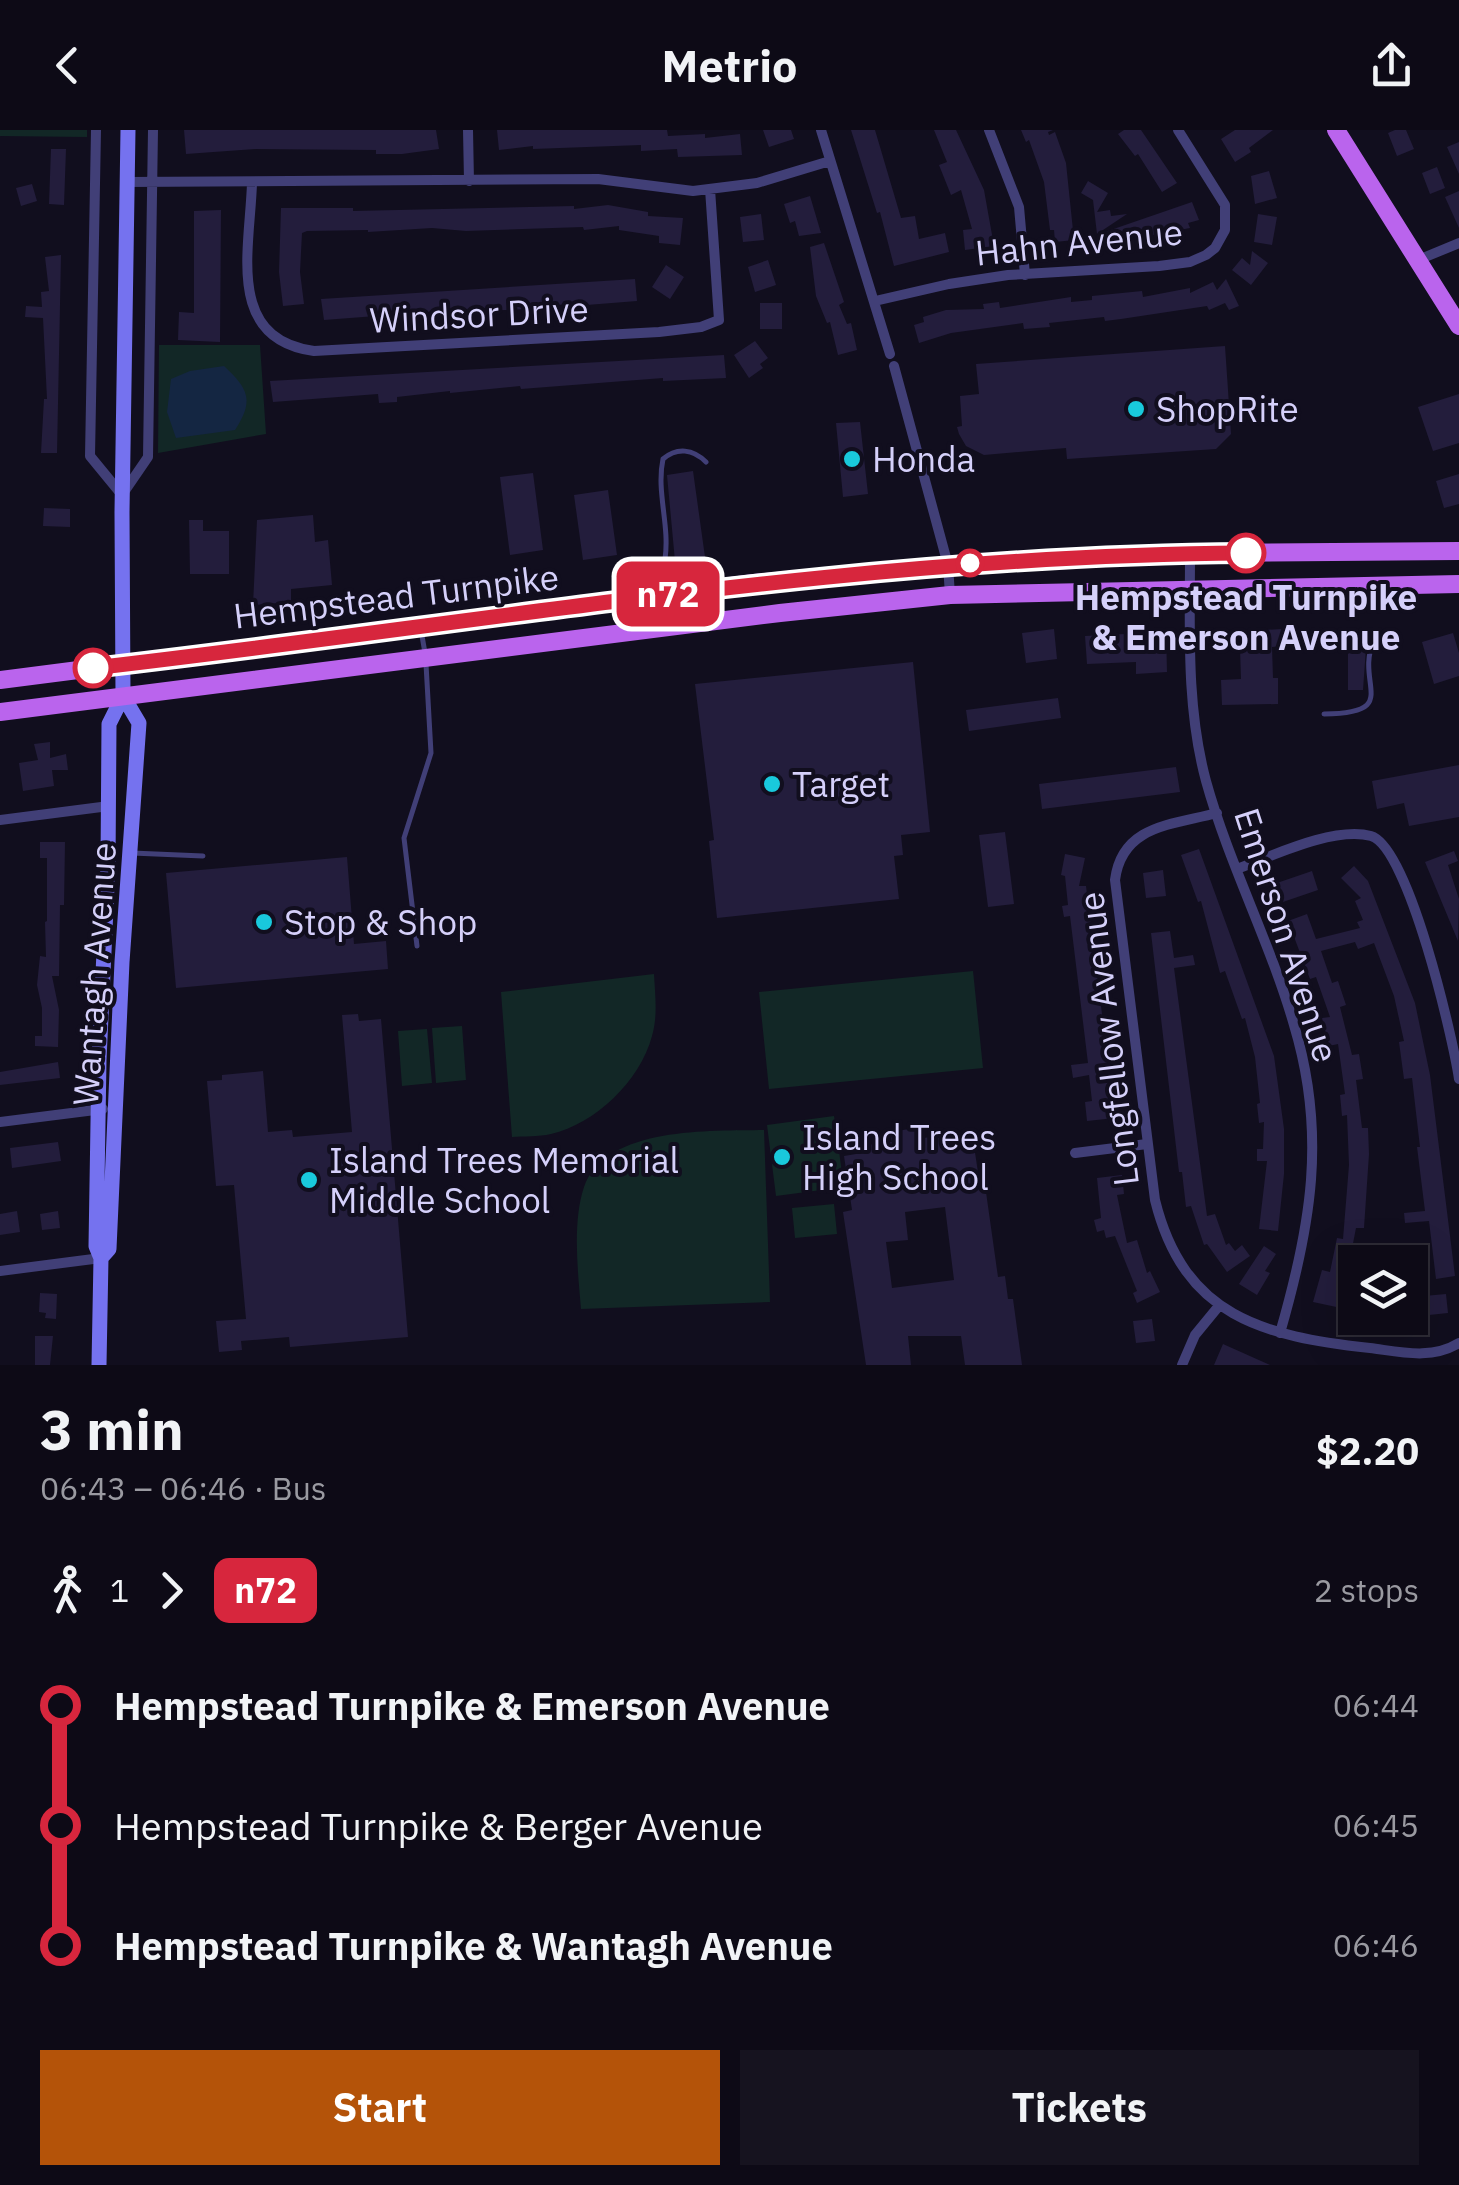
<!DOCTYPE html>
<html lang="en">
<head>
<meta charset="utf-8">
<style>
	body { margin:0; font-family:"IBM Plex Sans",sans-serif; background:#16131f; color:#f1f3f6; height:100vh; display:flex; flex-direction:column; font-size:38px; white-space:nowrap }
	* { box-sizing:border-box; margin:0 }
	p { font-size:32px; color:#9a9aa1 }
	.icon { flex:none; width:55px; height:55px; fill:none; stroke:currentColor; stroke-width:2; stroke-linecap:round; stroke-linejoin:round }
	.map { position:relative; height:1235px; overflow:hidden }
	.drawer { display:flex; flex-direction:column; background:#0d0a16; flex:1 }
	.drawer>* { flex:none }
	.badge { padding:0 20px; border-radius:15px; font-size:35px; line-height:65px }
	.buttons { position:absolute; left:1338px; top:1115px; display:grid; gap:20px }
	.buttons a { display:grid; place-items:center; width:90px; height:90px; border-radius:0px; background:#0d0a16; box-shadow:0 10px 40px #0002,0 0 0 2px #2d2b35; font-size:50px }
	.map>.badge { position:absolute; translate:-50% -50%; box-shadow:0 0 0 5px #fff }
	.legs { display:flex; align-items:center; gap:15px; height:110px; padding:0 40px; font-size:32px }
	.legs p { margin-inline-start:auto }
	.headline { display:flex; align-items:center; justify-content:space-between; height:170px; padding:0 40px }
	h1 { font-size:55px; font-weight:700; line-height:75px }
	.action { display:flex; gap:20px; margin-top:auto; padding:20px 40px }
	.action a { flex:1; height:115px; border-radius:0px; background:#b45309; color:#fff; font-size:40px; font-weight:700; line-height:115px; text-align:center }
	.action a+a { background:#16131f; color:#f1f3f6 }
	ul { padding:0 40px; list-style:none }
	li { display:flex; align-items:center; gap:35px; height:120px; font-size:38px }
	li i { display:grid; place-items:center; width:15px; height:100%; margin:0 12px; background:currentColor }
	li i::after { content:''; width:25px; height:25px; margin:-12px; border:8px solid; border-radius:50%; background:#0d0a16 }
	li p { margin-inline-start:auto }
	li:first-child i { background:linear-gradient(#0000 50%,currentColor 0) }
	li:last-child i { background:linear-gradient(currentColor 50%,#0000 0) }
	header { display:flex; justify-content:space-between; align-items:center; height:130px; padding:0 40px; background:#0d0a16; font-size:45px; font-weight:700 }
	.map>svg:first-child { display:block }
</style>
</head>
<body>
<header><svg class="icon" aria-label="back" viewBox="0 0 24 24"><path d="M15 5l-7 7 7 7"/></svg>Metrio<svg class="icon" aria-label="share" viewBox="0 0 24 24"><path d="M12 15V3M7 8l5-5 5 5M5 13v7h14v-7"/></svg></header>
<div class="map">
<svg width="1459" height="1235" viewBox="0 0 1459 1235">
	<rect width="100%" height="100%" fill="#110e1e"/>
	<!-- green -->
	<path fill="#122726" d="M0,0H87V7L0,6Z
		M159,215H260L266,304L158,323Z
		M973,841L983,938L769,959L759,862Z
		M654,844C655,864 658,886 652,906C640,951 595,994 551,1004C538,1007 524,1006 512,1007L501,862Z
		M462,896L466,950L436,953L432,898Z
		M427,899L432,953L402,956L398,901Z
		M834,986L844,1057L776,1066L767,995Z
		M764,1000L770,1172L581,1179C578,1142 572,1093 584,1057C606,996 711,1001 764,1000Z
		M834,1074L837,1104L795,1108L792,1078Z"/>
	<!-- water -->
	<path fill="#142642" d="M224,236C249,259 254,271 235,300L176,308L167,282L171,249L190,241Z"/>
	<!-- building -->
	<path fill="#231d3c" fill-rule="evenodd" d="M184,0H436L439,19L402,24H376V20L255,19L186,24Z
		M497,0H667L668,6L705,4V8L740,4L742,25L678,27L677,19L641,21V15L533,19V16L499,20Z
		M763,0H791L794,9L769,17Z
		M851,0H875L901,88L915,86L919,109L945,103L949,122L894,136L880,82L877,83Z
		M934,0H956L984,60L994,116L965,120L963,100L972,99L961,60L951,65L939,35L947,32Z
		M1021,0H1053L1048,2L1049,5L1055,2L1066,33L1074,110L1055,112L1054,100H1050L1044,52L1029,10L1026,12Z
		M1124,0H1141L1177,53L1162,62L1138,24L1135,26L1118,4Z
		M1235,0H1273L1249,18L1251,22L1235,32L1221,9Z
		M1395,0H1406L1414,19L1397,26L1388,3Z
		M1459,12V44L1447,17Z
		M51,19H66L64,75L49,74Z
		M1437,37L1445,58L1430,64L1422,43Z
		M1269,41L1277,68L1255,74L1251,46Z
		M1088,51L1108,63L1097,82L1110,80L1111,86L1127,84L1097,104L1093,70L1081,63Z
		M32,54L37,71L21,76L16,58Z
		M1459,61V98L1445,67Z
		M810,66L821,103L799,106L795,91L790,93L784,74Z
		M1192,72L1199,90L1188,93L1190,98L1143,107V104L1100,108L1099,104Z
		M608,75L648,82V86L683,88L680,115L659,113V106L619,100V96L584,100L583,97L466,101L432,98L368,102V100L307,101L302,103L300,142L304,174L283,176L279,142L281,78H353V81L574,76V79Z
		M221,80L220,212L178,210L179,182L194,183V81Z
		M761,84L764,110L743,112L740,87Z
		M1258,84L1277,87L1272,115L1254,112Z
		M824,113L844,172L839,175L847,194L851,193L857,220L838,225L830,192L827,193L816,166L810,117Z
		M1252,121L1268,133L1251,155L1232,140L1242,128L1250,135Z
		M61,125L57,323H41L44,269H47L43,188L25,187L26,176L42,177L41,162L49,161L45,127Z
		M768,130L776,155L755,162L748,137Z
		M666,135L684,147L670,169L652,157Z
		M635,149L637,171L574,176V173L526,179L467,182V179L324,190L321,169Z
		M1226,149L1239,176L1229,180L1225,173L1209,180L1207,176L1121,189L1105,191L1104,187L1049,193L1050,197L1024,199L1023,193L951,203L919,213L914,195L924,192L923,187L946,180L984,179L983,174L999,172L1000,178L1071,167V172L1092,170V166L1142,161L1143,167L1190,158V163L1213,152L1217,160Z
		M760,173H782V199H760Z
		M755,211L768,228L760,234L763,238L749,248L734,225Z
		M1225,216L1231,304L1216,319L1067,329L1066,318L984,325L966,316L959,304L957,297L962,296L960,266L979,264L976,234Z
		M724,225L726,248L663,251V248L521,259L520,256L450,263V261L397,267V272L379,273L378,264L273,272L270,251Z
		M1459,264V313L1433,321L1418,277Z
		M860,292L868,364L843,367L836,293Z
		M693,341L705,427L675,431L667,345Z
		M533,343L543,420L510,425L500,347Z
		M1459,344V374L1444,378L1436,351Z
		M608,360L617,425L583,430L574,365Z
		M44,378L70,379V397L43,396Z
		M313,385L315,412L328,410L332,455L291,459V472L253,475L257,390Z
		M189,390H203V401H229V444H190Z
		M1054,499L1057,529L1026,533L1022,503Z
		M1282,499L1283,516L1272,517L1273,548H1278V574L1222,575L1221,550L1241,549L1240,518L1229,519L1228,502Z
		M1166,502L1167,542L1136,544V532L1087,534L1085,506Z
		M1348,503L1367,504L1363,560H1348Z
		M1453,503L1459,523V546L1434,554L1422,512Z
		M913,532L930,702L901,705L903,725L894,726L899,769L717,788L709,711L714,710L695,554Z
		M1058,568L1061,588L969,601L966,580Z
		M50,612V628L66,624L68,640H52L54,656L23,661L19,633L38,630L34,614Z
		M1459,635V687L1409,696L1404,673L1377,679L1372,651Z
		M1176,637L1180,662L1042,679L1039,654Z
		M1005,702L1014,774L988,777L979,705Z
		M40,712H65L64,775H60L59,846H52L59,880L58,917L35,916V906H42V878L37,855L40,826L46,827L45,792L47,791V728H40Z
		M1199,719L1274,926L1284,999V1044L1278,1101L1259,1099L1267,1031H1257V1019H1263L1264,992L1259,993L1257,974L1260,973L1255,927L1245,888L1242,889L1225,841L1220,843L1201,771L1198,772L1181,725Z
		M1454,721L1458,731L1448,735L1459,769L1458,811L1425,732Z
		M1065,724L1085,728L1079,756H1086L1115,988L1087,991L1085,972L1092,971L1089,945L1073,948L1071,935L1088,933L1070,786L1064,787L1062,776L1068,775L1065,746L1061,745Z
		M347,727L354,814L386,811L388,839L176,858L166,743Z
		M1354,736L1368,751L1415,873L1430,945L1455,1146L1436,1149L1429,1091L1405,1093L1404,1083L1425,1081L1417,1017H1420L1412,948L1404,949L1399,912L1404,911L1394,866L1374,813L1358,819L1355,812L1321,821L1332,853L1338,851L1346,875L1340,877L1352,925L1359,924L1363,949L1356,950L1362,998H1368L1369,1024L1364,1098H1356L1344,1160L1355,1163V1181L1313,1172L1322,1140L1330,1142L1337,1108L1343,1109L1349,1035L1347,985L1342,986L1340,965L1345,964L1338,914L1329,916L1322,888L1330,887L1316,847L1310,849L1288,791L1307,784L1316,809L1360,798L1357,792L1363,790L1355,771L1361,768L1341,748Z
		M1163,740L1166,766L1146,768L1143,743Z
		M1312,741L1318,760L1280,773L1274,754Z
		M1170,801L1174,828L1193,825L1195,835L1174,838L1207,1086L1215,1084L1226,1115L1229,1113L1235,1121L1242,1115L1250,1126L1227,1142L1207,1114L1204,1115L1191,1076L1186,1077L1182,1042H1179L1151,803Z
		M358,884L359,891L381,889L408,1207L290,1217L289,1207L241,1211L242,1220L219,1222L216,1191L246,1189L234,1055L216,1056L207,951L222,950V945L263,941L268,1002L292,1000L293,1007L352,1002L342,885Z
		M58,932L60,948L0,955V942Z
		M916,998L918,1009L942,1005L943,1013L973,1009L980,1056L985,1055L998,1147L1005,1146L1008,1169H1013L1022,1235H965L961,1206H908L911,1235H866L843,1082L852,1080L844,1026L868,1022L867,1015L892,1012L890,1002ZM945,1077L954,1150L892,1158L886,1112L908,1110L905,1082Z
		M58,1012L61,1031L12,1038L10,1018Z
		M1122,1045L1124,1064L1117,1065L1127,1113L1137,1110L1147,1143L1150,1141L1160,1162L1137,1173L1133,1163L1137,1161L1115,1106L1106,1108L1104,1100L1097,1102L1094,1090L1101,1088L1097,1048Z
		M17,1081L20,1102L0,1105V1084Z
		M58,1081L60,1098L42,1100L40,1084Z
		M1264,1116L1276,1124L1265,1141L1270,1143L1257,1165L1239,1154Z
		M40,1163L57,1164L56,1189L45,1188L46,1183L39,1182Z
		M1446,1164L1448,1183L1410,1187V1170L1425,1173L1424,1166Z
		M1152,1189L1155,1211L1136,1213L1133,1191Z
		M35,1206H53L50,1235H35Z
		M1223,1214L1270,1235H1214Z"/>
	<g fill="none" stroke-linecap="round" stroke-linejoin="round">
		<!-- service -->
		<path stroke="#413f77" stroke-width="5" d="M665,429C670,395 656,362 663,329C677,317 693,319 706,332
			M421,500L425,523
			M1324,584C1403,583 1354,554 1374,510
			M132,723L203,726
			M417,816L404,708L431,623L426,534"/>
		<!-- minor -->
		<path stroke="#413f77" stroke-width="10" d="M96,0L90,326L122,365L148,327L153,0
			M468,0L469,51
			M821,0L890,224
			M989,0L1019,77L1025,145
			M127,52L598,49L693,61L757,53L830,31
			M252,53C250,119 225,209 314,221L659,202L701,197L719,190L710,59
			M1418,130L1459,113
			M875,171L949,154L1008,145L1159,136L1190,132L1206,125L1215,118L1225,100V75L1178,0
			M894,236L948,435L950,465
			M1190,423C1190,499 1186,577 1206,651C1229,734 1270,812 1294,895C1327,1004 1311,1096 1280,1203
			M1217,683C1172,695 1122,695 1115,750L1155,1070C1184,1187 1263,1206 1370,1218C1401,1222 1431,1230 1459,1213
			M0,690L109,676
			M1237,739C1272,726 1334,696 1371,706C1409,717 1453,909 1459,949
			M0,992L103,979
			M1075,1023L1147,1014
			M0,1141L101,1128
			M1182,1235L1195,1205L1218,1177"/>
		<!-- secondary -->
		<path stroke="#7572ef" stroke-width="15" d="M101,1128L109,1119L122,832L139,593L123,566
			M99,1235L101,1128L96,1116L99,930L108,735L109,594L123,566L122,382L128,0"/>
		<!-- primary -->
		<path stroke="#ba64ed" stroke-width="18" d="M1336,0L1459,196
			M0,550L754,453L948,435L1190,423L1459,421
			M0,582L780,483L950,465L1459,454"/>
	</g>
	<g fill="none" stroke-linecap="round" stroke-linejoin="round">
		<!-- line-1 casing -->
		<g stroke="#fff" stroke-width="22">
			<path id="line-1" d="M93,538C477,494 859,425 1246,423"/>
		</g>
		<!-- line-1 -->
		<use href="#line-1" stroke="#d7263d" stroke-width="15"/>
	</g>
	<!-- markers -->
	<g fill="#19c9dc" stroke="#110e1e" stroke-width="4">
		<circle cx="1136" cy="279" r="10"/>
		<circle cx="852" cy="329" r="10"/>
		<circle cx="772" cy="654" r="10"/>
		<circle cx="264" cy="792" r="10"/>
		<circle cx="782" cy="1027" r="10"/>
		<circle cx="309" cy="1050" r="10"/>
	</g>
	<g fill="#fff" stroke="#d7263d" stroke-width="5">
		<circle cx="1246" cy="423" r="18"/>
		<circle cx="970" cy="433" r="12"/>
		<circle cx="93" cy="538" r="18"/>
	</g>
	<g text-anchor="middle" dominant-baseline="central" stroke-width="8" stroke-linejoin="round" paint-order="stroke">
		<!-- street labels -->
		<g font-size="35" fill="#d5d0fa" stroke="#110e1e">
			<text transform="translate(1079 112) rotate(-6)">Hahn Avenue</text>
			<text transform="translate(479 184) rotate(-3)">Windsor Drive</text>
			<text transform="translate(396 466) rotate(-7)">Hempstead Turnpike</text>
			<text transform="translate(1287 805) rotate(72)">Emerson Avenue</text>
			<text transform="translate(94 844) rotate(-86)">Wantagh Avenue</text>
			<text transform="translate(1108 909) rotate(-97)">Longfellow Avenue</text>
		</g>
		<!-- poi labels -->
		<g font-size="35" fill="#d5d0fa" stroke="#110e1e" text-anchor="start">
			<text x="1156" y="279">ShopRite</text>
			<text x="872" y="329">Honda</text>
			<text x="792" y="654">Target</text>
			<text x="284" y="792">Stop &amp; Shop</text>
			<text x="802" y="1007">Island Trees<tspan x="802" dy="40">High School</tspan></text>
			<text x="329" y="1030">Island Trees Memorial<tspan x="329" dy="40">Middle School</tspan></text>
		</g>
		<!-- stop labels -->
		<g font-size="35" font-weight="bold" fill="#d5d0fa" stroke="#110e1e">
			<text x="1246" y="467">Hempstead Turnpike<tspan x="1246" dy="40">&amp; Emerson Avenue</tspan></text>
		</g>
	</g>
</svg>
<div class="buttons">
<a><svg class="icon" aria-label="layers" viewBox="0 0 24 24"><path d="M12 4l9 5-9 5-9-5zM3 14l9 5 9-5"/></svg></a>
</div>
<b class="badge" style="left:668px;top:464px;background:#d7263d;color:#fff">n72</b>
</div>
<section class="drawer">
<div class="headline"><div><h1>3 min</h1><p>06:43 – 06:46 · Bus</p></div><b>$2.20</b></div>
<div class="legs"><svg class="icon" aria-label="walk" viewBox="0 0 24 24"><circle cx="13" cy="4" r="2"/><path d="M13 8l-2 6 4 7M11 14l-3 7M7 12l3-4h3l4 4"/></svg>1<svg class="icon" aria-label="forward" viewBox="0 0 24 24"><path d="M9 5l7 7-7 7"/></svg><b class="badge" style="background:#d7263d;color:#fff">n72</b><p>2 stops</p></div>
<ul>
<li><i style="color:#d7263d"></i><b>Hempstead Turnpike &amp; Emerson Avenue</b><p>06:44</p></li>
<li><i style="color:#d7263d"></i><span>Hempstead Turnpike &amp; Berger Avenue</span><p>06:45</p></li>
<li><i style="color:#d7263d"></i><b>Hempstead Turnpike &amp; Wantagh Avenue</b><p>06:46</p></li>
</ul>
<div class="action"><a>Start</a><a>Tickets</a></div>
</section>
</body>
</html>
